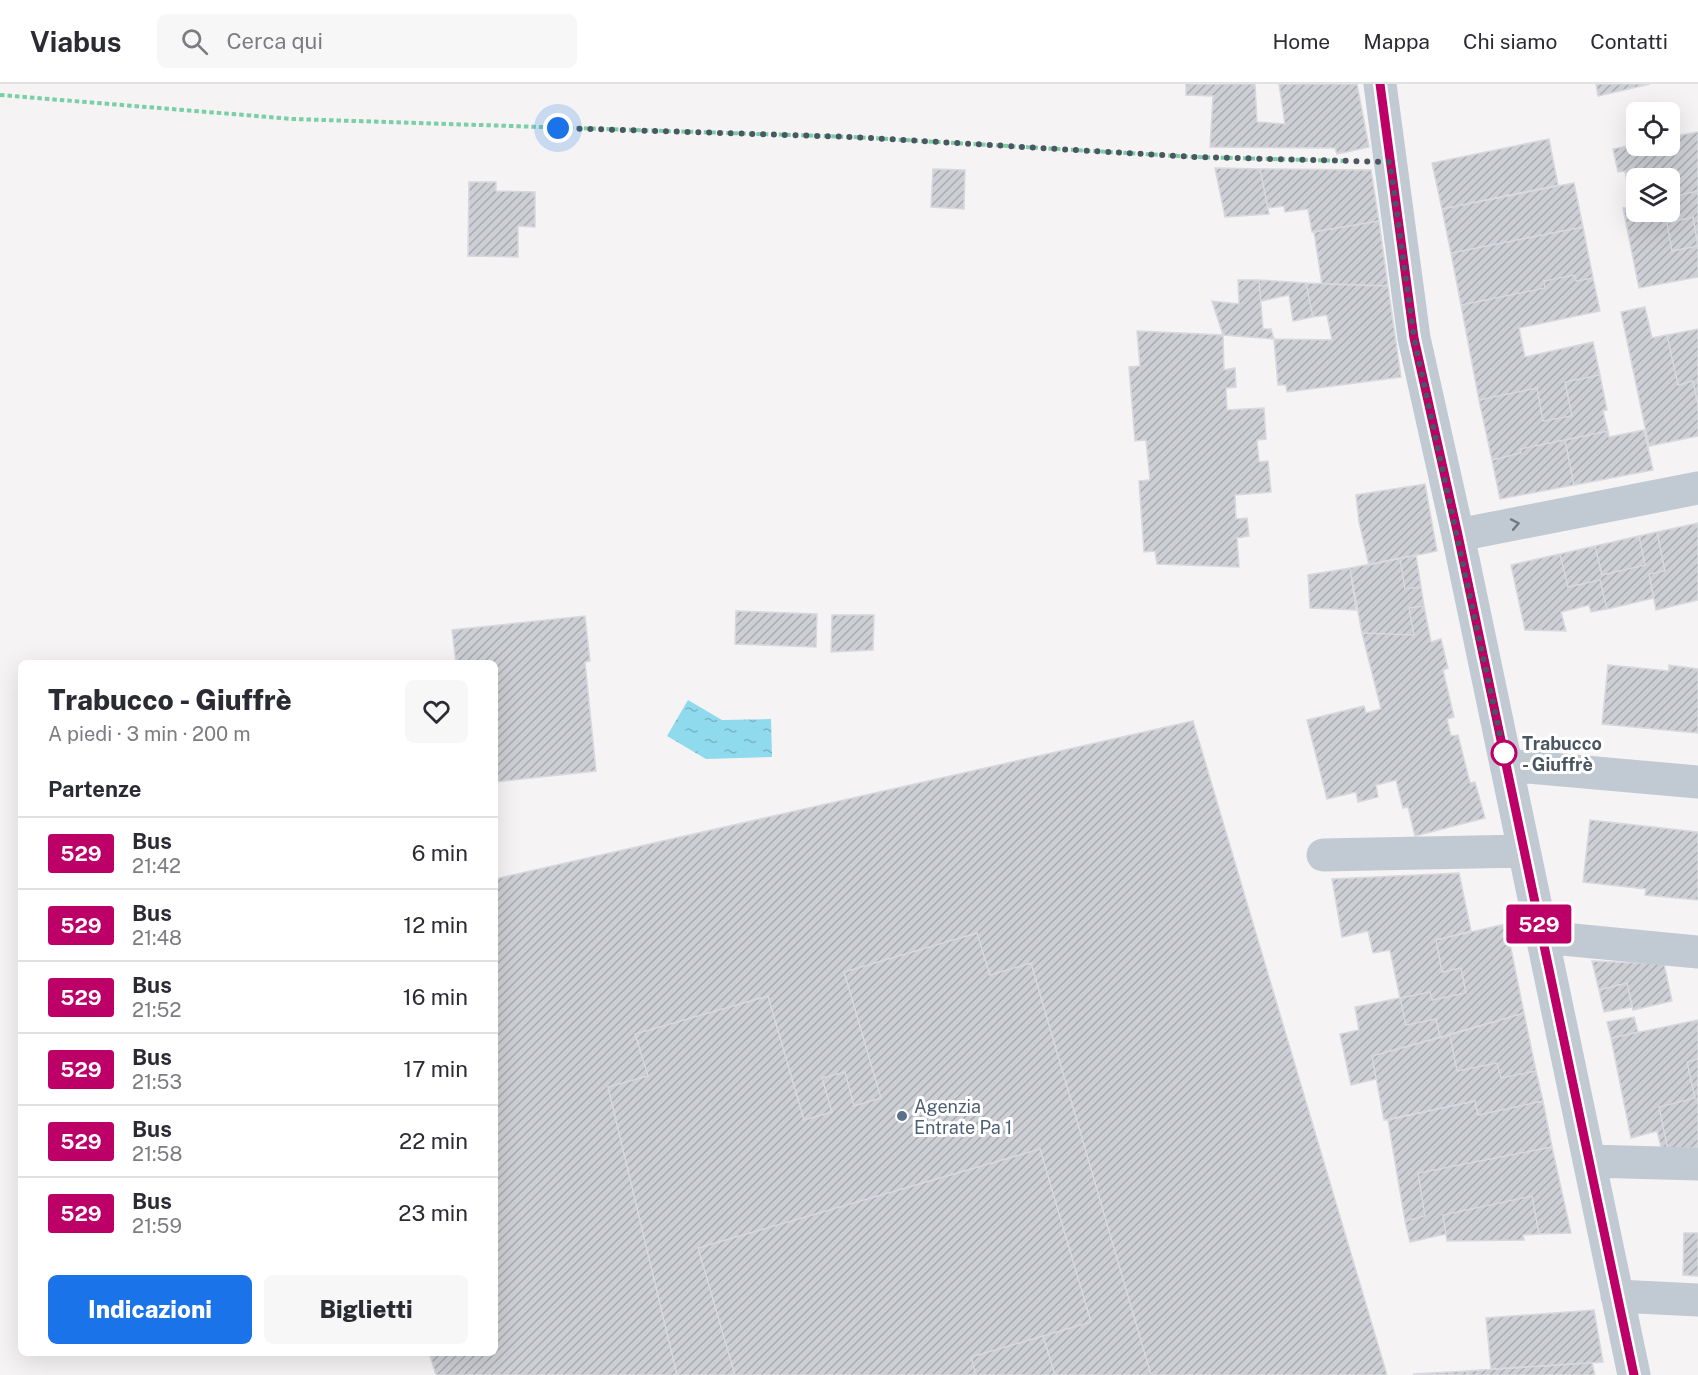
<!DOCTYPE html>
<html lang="it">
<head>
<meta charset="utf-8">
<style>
	body { margin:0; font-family:"Public Sans",sans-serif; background:#f7f7f7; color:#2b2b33; height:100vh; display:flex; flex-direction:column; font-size:22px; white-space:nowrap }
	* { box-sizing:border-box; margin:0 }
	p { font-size:20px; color:#7c7c81 }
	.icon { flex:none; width:33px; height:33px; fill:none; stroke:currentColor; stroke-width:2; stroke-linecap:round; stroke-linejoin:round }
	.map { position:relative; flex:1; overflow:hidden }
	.sheet { position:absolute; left:18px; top:576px; width:480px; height:696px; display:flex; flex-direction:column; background:#fff; border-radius:9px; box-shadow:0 6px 24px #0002 }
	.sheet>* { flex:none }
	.badge { padding:0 12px; border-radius:4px; font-size:21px; line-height:39px }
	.buttons { position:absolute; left:1626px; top:18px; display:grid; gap:12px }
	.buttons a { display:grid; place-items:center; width:54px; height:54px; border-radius:9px; background:#fff; box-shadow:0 6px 24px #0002; font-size:30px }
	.you { position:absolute; width:30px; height:30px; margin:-15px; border:4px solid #fff; border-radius:50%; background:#1a73e8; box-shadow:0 0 0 9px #1a73e833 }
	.map>.badge { position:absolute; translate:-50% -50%; box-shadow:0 0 0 3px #fff }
	h2 { padding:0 30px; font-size:22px; line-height:54px }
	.round { display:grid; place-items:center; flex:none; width:63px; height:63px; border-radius:9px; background:#f7f7f7 }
	.overview { display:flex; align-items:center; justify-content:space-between; height:102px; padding:0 30px }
	h1 { font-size:28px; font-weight:800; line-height:45px }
	.cta { display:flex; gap:12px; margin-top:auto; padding:12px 30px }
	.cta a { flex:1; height:69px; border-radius:9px; background:#1a73e8; color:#fff; font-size:24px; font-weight:800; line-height:69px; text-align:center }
	.cta a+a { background:#f7f7f7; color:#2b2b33 }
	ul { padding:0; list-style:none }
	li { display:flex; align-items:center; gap:18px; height:72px; padding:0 30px; border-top:2px solid #e1e1e2 }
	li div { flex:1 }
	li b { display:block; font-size:22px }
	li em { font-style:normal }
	li .badge { min-width:66px; font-weight:700; text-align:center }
	header { display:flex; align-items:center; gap:36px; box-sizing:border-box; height:84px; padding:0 30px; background:#fff; border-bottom:2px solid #e1e1e2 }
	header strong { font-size:28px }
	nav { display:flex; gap:33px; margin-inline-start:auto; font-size:21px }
	.search { width:420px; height:54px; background:#f7f7f7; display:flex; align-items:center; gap:15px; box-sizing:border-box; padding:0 21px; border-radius:9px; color:#7c7c81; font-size:22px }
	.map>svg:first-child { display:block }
</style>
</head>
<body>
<header>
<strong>Viabus</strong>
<div class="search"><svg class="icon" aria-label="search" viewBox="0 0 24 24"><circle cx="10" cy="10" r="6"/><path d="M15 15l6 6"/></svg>Cerca qui</div>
<nav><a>Home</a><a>Mappa</a><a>Chi siamo</a><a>Contatti</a></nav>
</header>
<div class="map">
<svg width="1698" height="1291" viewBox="0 0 1698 1291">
	<defs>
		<pattern id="water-ripples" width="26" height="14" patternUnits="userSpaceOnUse" patternTransform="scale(1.5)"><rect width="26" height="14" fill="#90daee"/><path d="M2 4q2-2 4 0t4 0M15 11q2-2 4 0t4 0" fill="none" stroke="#78b4c4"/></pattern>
		<pattern id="building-hatch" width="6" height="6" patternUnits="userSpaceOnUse" patternTransform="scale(1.5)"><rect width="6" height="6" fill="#cdcfd5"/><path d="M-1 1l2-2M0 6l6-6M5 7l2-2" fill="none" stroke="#a8abb0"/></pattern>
	</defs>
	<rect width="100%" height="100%" fill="#f5f3f3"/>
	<!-- water -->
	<path fill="url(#water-ripples)" d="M688,616L722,636L771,635L772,673L706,675L667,652Z"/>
	<!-- building -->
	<path fill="url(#building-hatch)" stroke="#d7d9de" stroke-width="1.5" d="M1186,0H1255L1257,38L1285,40L1279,0H1357L1369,63L1337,70L1335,64L1210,63L1213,12L1186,11Z
		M1596,0H1650L1598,12Z
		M1698,48V107L1670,113V94H1636V121L1631,122L1625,87L1618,88L1613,65L1636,60V62H1670V53Z
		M1549,55L1558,101L1442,125L1432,79Z
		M1215,84L1260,85L1269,130L1225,133Z
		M933,85L965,86L964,125L931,123Z
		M1260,85L1371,86L1379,137L1312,148L1308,125L1285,128L1284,122L1268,124Z
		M469,98H496V107L535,108V143L518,142V173L468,172Z
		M1574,99L1583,143L1451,169L1442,125Z
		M1698,107V193L1639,204L1623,124L1636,121V128H1670V113Z
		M1693,133L1698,162L1672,167L1667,139Z
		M1379,137L1388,202L1322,200L1314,148Z
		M1583,143L1593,194L1576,197L1574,191L1544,197L1545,204L1461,221L1451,169Z
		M1574,191L1576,197L1593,194L1600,227L1519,244L1525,273L1593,258L1600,291L1565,298L1572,332L1543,337L1537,304L1479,316L1461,221L1545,204L1544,197Z
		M1238,196H1259L1263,245H1271L1274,255L1223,251L1212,217L1239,220Z
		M1259,196L1306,199L1313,233L1293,237L1289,211L1261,217Z
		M1306,199L1388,202L1401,293L1287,308L1286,301H1278L1274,255L1332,256L1327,231L1313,233Z
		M1645,223L1652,254L1667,251L1678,301L1693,297L1698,321V352L1649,362L1621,228Z
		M1698,245V321L1693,297L1678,301L1667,251Z
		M1137,247L1223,251L1224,286L1235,284L1236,303L1226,304L1227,326L1264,324L1266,355L1257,356L1259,378L1268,377L1271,408L1235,411L1236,435L1247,434L1249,452L1237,454L1239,483L1157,480L1155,467L1144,468L1139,397L1150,396L1146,356L1135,357L1129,283L1140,282Z
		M1600,291L1607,326L1603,327L1608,347L1520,365L1521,369L1492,376L1479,316L1537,304L1543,337L1572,332L1565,298Z
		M1644,346L1653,386L1574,401L1565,356L1608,347L1609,353Z
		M1565,356L1574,401L1500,415L1492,376L1521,369L1520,365Z
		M1425,400L1437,467L1369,481L1359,438L1356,411Z
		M1698,439V516L1656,526L1649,490L1665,487L1657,448Z
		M1657,448L1665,487L1649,490L1654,514L1607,525L1600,496L1568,503L1560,470L1595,462L1602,491L1645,481L1639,452Z
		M1639,452L1645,481L1602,491L1595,462Z
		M1560,470L1568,503L1600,496L1607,525L1591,528L1589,521L1561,528L1566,547L1525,546L1511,481Z
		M1416,471L1421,503L1405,505L1400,474Z
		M1400,474L1405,505L1421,503L1424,522L1409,524L1414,551L1362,549L1350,484Z
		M1350,484L1356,526L1310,524L1308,491Z
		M1424,522L1431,558L1441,555L1448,584L1443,586L1454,633L1447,635L1451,652L1458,651L1470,699L1475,698L1485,734L1415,752L1408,723L1403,724L1396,696L1376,701L1378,713L1358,718L1356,708L1327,715L1307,636L1364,622L1366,629L1381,625L1362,549L1414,551L1409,524Z
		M736,527L817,530L816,563L735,560Z
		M832,531H874L873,566L831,568Z
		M585,532L590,577L585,578L596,687L495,698V579H456L452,546Z
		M1608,581L1669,587V581L1698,585V649L1602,640Z
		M1193,637L1387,1291H436L429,1269H495V795Z
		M1590,736L1698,748V816L1645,811L1646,805L1583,798Z
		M1459,789L1471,847L1436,856L1442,888L1461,884L1466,909L1432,916L1430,908L1400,914L1390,866L1373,869L1368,847L1342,853L1332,795Z
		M1506,840L1524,929L1440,953L1436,935L1406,941L1400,914L1430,908L1432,916L1466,909L1461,884L1442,888L1436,856Z
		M977,849L990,891L1031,879L1151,1291H1055L1043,1252L1091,1238L1040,1065L698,1164L735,1291H677L608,1003L648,992L635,950L768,912L804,1036L832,1028L822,994L845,988L854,1022L881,1014L844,888Z
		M1592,877L1664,880L1672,917L1633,926L1627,899L1599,906Z
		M1627,899L1632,923L1604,928L1599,906Z
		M1400,914L1406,941L1436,935L1440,953L1372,972L1376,995L1351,1001L1340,950L1359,946L1355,923Z
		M1524,929L1536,987L1501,994L1497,979L1457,987L1450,951Z
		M1634,933L1638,948L1611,954L1607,938Z
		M1698,936V975L1687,978L1695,1014L1659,1023L1668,1066L1662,1067L1657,1047L1631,1054L1611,954Z
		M1450,951L1457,987L1497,979L1501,994L1536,987L1543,1017L1478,1031L1475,1017L1384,1036L1372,972Z
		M1698,975V1063L1668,1066L1659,1023L1695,1014L1687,978Z
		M1475,1017L1478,1031L1543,1017L1552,1063L1418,1089L1425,1132L1405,1137L1388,1036Z
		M1552,1063L1571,1149L1539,1150L1532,1112L1443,1131L1446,1150L1410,1158L1405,1137L1425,1132L1418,1089Z
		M1040,1065L1091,1238L971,1273L976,1291H735L698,1164Z
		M1532,1112L1539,1150L1523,1151L1524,1156L1447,1157L1443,1131Z
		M1684,1149H1698V1192L1683,1191Z
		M1594,1226L1603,1278L1491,1285L1486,1234Z
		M1592,1279L1595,1291H1468L1467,1287Z
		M1467,1287L1468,1291L1413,1290Z"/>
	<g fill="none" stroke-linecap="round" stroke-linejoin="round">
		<!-- path -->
		<path stroke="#7ad0a6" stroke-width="4" stroke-dasharray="4.5 3" stroke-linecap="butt" d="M0,11L293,35L853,53L1195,73L1347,77"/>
		<!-- minor -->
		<path stroke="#c1cad2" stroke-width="33" d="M1380,0L1414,254L1458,451L1634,1291
			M1458,451L1698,404
			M1506,681L1698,698
			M1323,771L1524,767
			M1542,853L1698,868
			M1589,1077L1698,1080
			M1617,1212L1698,1216"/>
	</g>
	<!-- one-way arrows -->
	<defs><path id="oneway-chevron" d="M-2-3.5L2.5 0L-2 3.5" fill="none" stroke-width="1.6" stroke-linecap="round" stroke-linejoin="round" transform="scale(1.5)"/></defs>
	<use stroke="#6e7983" href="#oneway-chevron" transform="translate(1515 440) rotate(-11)"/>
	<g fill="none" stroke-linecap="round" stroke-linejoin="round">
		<!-- line casing -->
		<g stroke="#fff" stroke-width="14">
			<path id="line" d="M1380,0L1414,254L1458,451L1634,1291"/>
		</g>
		<!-- line -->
		<use href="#line" stroke="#bc0067" stroke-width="9"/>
		<!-- walk -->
		<path stroke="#4a5661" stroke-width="6" stroke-dasharray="0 10.8" d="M558,44L853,53L1195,73L1390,78L1414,254L1504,669"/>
	</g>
	<!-- markers -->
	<circle fill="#fff" stroke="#bc0067" stroke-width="3" cx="1504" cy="669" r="12"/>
	<circle fill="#5c6f8a" stroke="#fff" stroke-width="2" cx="902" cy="1032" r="6"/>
	<g text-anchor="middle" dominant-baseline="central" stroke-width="6" stroke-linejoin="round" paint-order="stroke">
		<!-- stop labels -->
		<g font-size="18" font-weight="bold" fill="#4a5661" stroke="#fff" text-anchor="start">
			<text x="1522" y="659">Trabucco<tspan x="1522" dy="21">- Giuffrè</tspan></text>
		</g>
		<!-- service labels -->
		<g font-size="18" fill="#4e5e75" stroke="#fff" text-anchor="start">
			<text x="914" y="1022">Agenzia<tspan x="914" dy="21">Entrate Pa 1</tspan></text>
		</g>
	</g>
</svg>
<div class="buttons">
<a><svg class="icon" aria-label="locate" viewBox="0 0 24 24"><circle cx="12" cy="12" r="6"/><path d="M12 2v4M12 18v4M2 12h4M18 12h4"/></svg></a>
<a><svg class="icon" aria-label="layers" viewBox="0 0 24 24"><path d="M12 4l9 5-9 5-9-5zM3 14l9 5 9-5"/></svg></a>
</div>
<div class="you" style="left:558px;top:44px"></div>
<b class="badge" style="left:1539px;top:840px;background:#bc0067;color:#fff">529</b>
<section class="sheet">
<div class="overview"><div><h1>Trabucco - Giuffrè</h1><p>A piedi · 3 min · 200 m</p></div><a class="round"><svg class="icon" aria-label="heart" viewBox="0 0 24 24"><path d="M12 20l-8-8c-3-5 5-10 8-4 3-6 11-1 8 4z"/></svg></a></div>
<h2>Partenze</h2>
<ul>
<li><span class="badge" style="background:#bc0067;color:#fff">529</span><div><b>Bus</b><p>21:42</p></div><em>6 min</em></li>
<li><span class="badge" style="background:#bc0067;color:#fff">529</span><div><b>Bus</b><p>21:48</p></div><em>12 min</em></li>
<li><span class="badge" style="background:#bc0067;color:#fff">529</span><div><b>Bus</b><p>21:52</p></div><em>16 min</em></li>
<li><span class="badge" style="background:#bc0067;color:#fff">529</span><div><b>Bus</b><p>21:53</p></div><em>17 min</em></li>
<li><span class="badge" style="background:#bc0067;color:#fff">529</span><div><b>Bus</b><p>21:58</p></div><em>22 min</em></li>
<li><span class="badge" style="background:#bc0067;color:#fff">529</span><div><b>Bus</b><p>21:59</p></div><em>23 min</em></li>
</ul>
<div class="cta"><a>Indicazioni</a><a>Biglietti</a></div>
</section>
</div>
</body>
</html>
